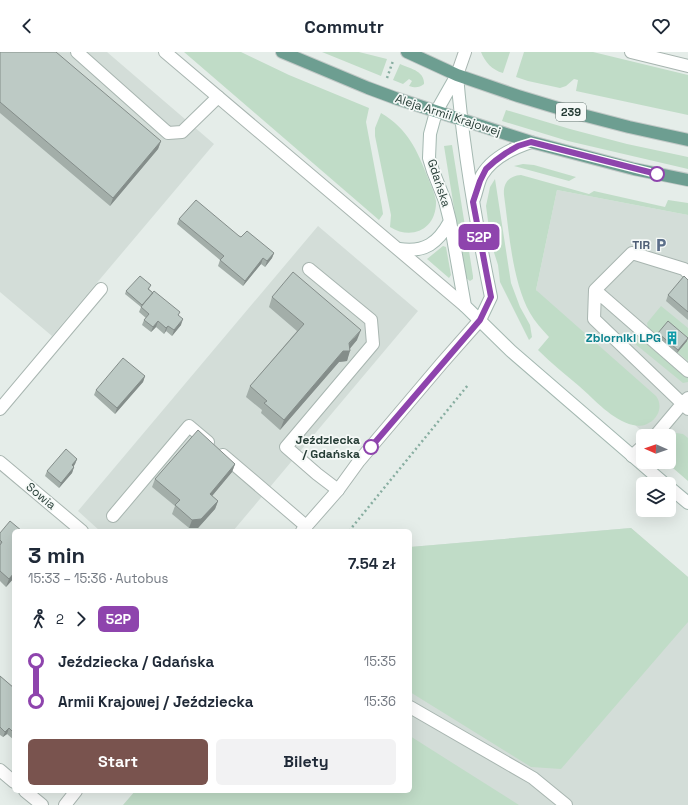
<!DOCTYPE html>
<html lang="pl">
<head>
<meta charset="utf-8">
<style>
	body { margin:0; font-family:"Space Grotesk",sans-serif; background:#f2f2f3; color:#1f2937; height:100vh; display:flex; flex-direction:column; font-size:15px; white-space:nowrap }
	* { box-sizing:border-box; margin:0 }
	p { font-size:13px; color:#747a83 }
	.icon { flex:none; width:22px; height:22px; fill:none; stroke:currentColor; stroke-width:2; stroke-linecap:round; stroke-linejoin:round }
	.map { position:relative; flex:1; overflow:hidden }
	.details { position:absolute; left:12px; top:477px; width:400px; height:264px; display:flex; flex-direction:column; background:#fff; border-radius:6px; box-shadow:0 4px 16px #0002 }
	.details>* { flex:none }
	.badge { padding:0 8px; border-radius:6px; font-size:14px; line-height:26px }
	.needle { width:26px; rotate:272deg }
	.buttons { position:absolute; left:636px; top:377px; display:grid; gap:8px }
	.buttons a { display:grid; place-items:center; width:40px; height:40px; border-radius:6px; background:#fff; box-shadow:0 4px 16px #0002; font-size:20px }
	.map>.badge { position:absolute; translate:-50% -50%; box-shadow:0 0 0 2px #fff }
	.legs { display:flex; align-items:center; gap:6px; height:44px; padding:0 16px; font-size:13px }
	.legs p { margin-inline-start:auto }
	.headline { display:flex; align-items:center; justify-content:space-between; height:68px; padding:0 16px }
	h1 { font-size:22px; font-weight:600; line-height:30px }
	.cta { display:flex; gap:8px; margin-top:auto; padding:8px 16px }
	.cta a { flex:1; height:46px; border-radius:6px; background:#79534e; color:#fff; font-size:16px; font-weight:600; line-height:46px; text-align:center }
	.cta a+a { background:#f2f2f3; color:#1f2937 }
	ul { padding:0 16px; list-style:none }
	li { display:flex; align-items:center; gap:14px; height:40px; font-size:15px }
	li i { display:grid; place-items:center; width:6px; height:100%; margin:0 5px; background:currentColor }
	li i::after { content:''; width:10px; height:10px; margin:-5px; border:3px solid; border-radius:50%; background:#fff }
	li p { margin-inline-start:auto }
	li:first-child i { background:linear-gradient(#0000 50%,currentColor 0) }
	li:last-child i { background:linear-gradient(currentColor 50%,#0000 0) }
	header { display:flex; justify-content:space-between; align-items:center; height:52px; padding:0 16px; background:#fff; font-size:18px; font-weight:600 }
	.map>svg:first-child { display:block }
</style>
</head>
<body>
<header><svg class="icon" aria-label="back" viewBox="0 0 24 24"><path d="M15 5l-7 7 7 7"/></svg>Commutr<svg class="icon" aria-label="heart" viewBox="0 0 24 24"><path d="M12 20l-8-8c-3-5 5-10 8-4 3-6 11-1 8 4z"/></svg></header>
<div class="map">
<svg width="688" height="753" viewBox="0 0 688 753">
	<rect width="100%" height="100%" fill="#e5ede9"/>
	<!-- built -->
	<path fill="#d3ddd8" d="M0,0H107L214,92L52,284L0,240Z
		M557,138L688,163V422L669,384H647L634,372L536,238Z
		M318,174L418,259L233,479H100L78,459Z
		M631,476L688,525V753H454L410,714V495Z"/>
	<!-- green -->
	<path fill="#c0dcc7" d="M184,0H241L289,23L369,56L366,70L382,155L383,162L379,168Z
		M322,0H359L387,7L381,24Z
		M481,0H510L503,21C492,18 485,10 481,0Z
		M524,0H593L688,23V63L576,39L578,28L574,27L566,34L560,36L528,29L516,25Z
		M400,12C409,16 425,19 424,32C419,36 415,36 409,34L412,29L409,27L403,32L393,28Z
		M506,58L570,77L627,92L688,105V117L568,89L502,69Z
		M381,61C408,77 417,98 428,126C431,133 435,142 436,149C437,177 412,189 390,175L391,163L375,84V76Z
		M452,93L473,224V227L470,229L466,226L465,224L444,94Z
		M523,112L534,113L576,125L569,129L514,114Z
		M521,123L589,142L594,139L665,155L668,148L688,151V163L557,138L536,238L656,344C667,359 650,378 633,373C612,368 595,348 579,334C565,322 551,311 538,298L549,285C542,277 535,270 530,261C512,229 509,179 504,143C503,132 508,124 521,123Z
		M495,127L511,231L520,255L530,273L532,285L529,288L500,230L498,213L491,191L486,154L490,135Z
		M443,194L446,195L451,223L449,226L427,207Z
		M661,254L688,276V309L648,276L647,271Z
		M637,284L640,285L688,326V330L683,331L634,291V288Z
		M676,381L683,382L688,386V429L666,410H669V384H664Z
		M631,476L688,525V570L561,717L531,715L410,640V495Z
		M410,684L519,753H123L135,739H410Z"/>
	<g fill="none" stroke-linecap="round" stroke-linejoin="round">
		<!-- service casing -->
		<g stroke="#a8b5b0" stroke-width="14">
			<path id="service" d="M77,0L168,81L182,80L218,45
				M309,217L371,268L373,292L286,395L317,422L338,438
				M688,221L684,217L632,201L595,238L594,267L688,357
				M595,238L688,319
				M0,357L101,237
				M655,384L682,352L688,346
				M223,403L306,474
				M632,404L643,394
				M113,464L189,374L208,390
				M410,655L533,726L566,753
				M0,718L14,730
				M25,739L42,753"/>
		</g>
		<!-- minor casing -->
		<g stroke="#a8b5b0" stroke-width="14">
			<path id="minor" d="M165,0L465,254
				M631,0L688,14
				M457,23L465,0
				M0,410L82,479"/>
		</g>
		<!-- tertiary casing -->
		<g stroke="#a8b5b0" stroke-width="14">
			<path id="tertiary" d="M302,479L338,438L359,409L442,311L480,268
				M65,753L76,739"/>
		</g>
		<!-- secondary casing -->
		<g stroke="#a4b8b1" stroke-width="14">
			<path id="secondary" d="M457,23L436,60L430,82L429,106L433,119L445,149L450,169L465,254L511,299L665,432
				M457,23C463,98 476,172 491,245L480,268
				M474,147C477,139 478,130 482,123C492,106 513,96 531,90
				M399,197C425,201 438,191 450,169
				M669,435L688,451"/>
		</g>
		<!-- primary casing -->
		<g stroke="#c2c9c7" stroke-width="14">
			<path id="primary" d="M282,0L368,36L395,46L531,90L634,117L688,128
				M407,0L457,23L518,44L571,60L629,75L688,88"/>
		</g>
		<!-- path -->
		<path stroke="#88aea1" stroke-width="2.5" stroke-dasharray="2 3" stroke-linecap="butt" d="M387,26L393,9
			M349,479L468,333"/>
		<!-- service -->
		<use href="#service" stroke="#fff" stroke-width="12"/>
		<!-- minor -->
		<use href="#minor" stroke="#fff" stroke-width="12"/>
		<!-- tertiary -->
		<use href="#tertiary" stroke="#fff" stroke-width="12"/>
		<!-- secondary -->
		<use href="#secondary" stroke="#fff" stroke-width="12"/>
		<!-- primary -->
		<use href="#primary" stroke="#6d9e91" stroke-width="12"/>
	</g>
	<!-- wall -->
	<path fill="#a3aea9" d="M0,0L161,89L158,97L110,154L0,61Z
		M179,167L239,184L274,201L272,206L265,215L261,212L243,234L218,214L220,208L177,172Z
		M688,228V268L666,249L668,243Z
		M151,233L149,237L179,264L181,273L172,284L166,279L164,282L156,275L151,280L142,273L144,268L146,266L139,260L141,255L125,242L126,239Z
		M272,245L357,288L350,296L347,309L339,310L280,378L261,361L262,358L246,345L250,334L297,279L269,255Z
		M658,281L687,289L677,301L657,284Z
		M145,324L143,330L115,362L94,343L96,338Z
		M77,407L75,412L74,414V415L72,421L59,436L45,424L47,419Z
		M235,412L232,420L212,444L218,449L215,457L198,476H189L172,462L175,454L152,435L155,427Z
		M14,479V526L6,535L0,529V481Z
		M0,624L14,636V688L7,682L3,685L0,683Z"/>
	<!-- shaded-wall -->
	<path fill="#848d8a" d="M161,89L158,97L110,154L113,146Z
		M274,201L272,206L265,215L267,209Z
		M263,206L261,212L243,234L245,229Z
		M183,267L181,273L172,284L174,278Z
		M158,269L156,275L151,280L153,275Z
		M168,274L166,279L164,282L166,276Z
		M361,278L357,288L348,299H350L347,309L339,310L280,378L284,368Z
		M688,286L687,289L677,301L678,298Z
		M145,324L143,330L115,362L117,356Z
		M77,407L75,412L70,419L72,413Z
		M235,412L232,420L207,450L210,442Z
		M74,415L72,421L59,436L61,431Z
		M218,449L215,457L198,476H189L192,468Z
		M14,521V526L6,535L9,527Z
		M9,676L7,682L3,685L5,680Z"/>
	<!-- building -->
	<path fill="#bdcac5" stroke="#848d8a" d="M0,0H56L161,89L113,146L0,50Z
		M196,148L239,184L241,185L247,179L274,201L267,209L263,206L245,229L220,208L224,204L179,167Z
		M293,220L361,278L349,291L350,299H343L284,368L264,351L267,349L250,334L304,272L272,245Z
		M140,224L151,233L148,237L153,241L142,253L126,239Z
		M684,224L688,228V260L668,243Z
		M154,239L180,260L178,263L183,267L174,278L168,274L166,276L158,269L153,275L144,268L149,262L141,255Z
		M668,269L688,286L678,298L658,281Z
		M123,306L145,324L117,356L96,338Z
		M198,378L235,412L210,442L218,449L201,467L192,468L175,453L180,448L155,427Z
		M66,397L77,407L72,413L74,415L61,431L47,419Z
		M10,469L22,479H14V521L9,527L0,519V493L2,490L0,488V481Z
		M0,624L14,636V681L9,676L5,680L0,675Z"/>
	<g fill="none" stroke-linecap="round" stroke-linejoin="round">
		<!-- line-1 casing -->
		<g stroke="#fff" stroke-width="9">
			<path id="line-1" d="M371,395L480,268L491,245L473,150L480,129L486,117L495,109L506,101L518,94L531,90L657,122"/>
		</g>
		<!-- line-1 -->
		<use href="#line-1" stroke="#8e44ad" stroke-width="6"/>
	</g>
	<!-- icons -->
	<defs>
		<g id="parking-bare" transform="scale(1.08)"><path d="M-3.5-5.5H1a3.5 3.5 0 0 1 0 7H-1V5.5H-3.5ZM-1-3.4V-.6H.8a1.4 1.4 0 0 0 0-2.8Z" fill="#5c6f8a" stroke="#f5f9f7" stroke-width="2.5" paint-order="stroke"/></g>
		<g id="building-bare" transform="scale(1.08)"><path d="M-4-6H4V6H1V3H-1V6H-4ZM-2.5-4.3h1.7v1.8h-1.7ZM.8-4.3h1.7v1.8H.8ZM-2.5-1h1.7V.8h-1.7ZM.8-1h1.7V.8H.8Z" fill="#0f9aa8" stroke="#f5f9f7" stroke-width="2.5" paint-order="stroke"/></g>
	</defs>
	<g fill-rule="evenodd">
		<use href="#parking-bare" x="661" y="193"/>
		<use href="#building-bare" x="672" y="286"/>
	</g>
	<!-- markers -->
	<g fill="#fff" stroke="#8e44ad" stroke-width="2">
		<circle cx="657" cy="122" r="7"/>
		<circle cx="371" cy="395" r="7"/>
	</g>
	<g text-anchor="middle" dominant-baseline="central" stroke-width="3.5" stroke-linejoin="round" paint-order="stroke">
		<!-- shield labels -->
		<rect fill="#f5f9f7" stroke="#647570" stroke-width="1" x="556" y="51" width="30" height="18" rx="3"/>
		<g font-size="11" font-weight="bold" fill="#263d36">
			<text x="571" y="60">239</text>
		</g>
		<!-- street labels -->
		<g font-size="12" fill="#263d36" stroke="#f5f9f7">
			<text transform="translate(448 63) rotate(18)">Aleja Armii Krajowej</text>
			<text transform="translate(439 131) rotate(72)">Gdańska</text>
			<text transform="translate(41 444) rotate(40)">Sowia</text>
		</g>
		<!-- service labels -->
		<g font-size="12" font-weight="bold" fill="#4e5e75" stroke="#f5f9f7" text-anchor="end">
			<text x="650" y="193">TIR</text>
		</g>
		<!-- culture labels -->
		<g font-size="12" font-weight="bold" fill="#0d838f" stroke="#f5f9f7" text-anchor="end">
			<text x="661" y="286">Zbiorniki LPG</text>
		</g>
		<!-- stop labels -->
		<g font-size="12" font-weight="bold" fill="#263d36" stroke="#f5f9f7" text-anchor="end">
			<text x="360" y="388">Jeździecka<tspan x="360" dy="14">/ Gdańska</tspan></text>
		</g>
	</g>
</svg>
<div class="buttons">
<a><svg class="needle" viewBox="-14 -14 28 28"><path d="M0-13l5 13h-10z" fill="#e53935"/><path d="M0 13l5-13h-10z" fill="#747a83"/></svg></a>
<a><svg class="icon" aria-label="layers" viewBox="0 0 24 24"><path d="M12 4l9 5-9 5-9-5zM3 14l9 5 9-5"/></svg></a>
</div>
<b class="badge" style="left:479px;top:185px;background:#8e44ad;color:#fff">52P</b>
<section class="details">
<div class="headline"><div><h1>3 min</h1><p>15:33 – 15:36 · Autobus</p></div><b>7.54 zł</b></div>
<div class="legs"><svg class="icon" aria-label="walk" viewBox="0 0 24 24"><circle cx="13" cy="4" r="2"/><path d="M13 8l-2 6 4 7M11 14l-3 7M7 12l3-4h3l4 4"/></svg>2<svg class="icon" aria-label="forward" viewBox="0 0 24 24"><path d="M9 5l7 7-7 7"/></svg><b class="badge" style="background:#8e44ad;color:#fff">52P</b></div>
<ul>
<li><i style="color:#8e44ad"></i><b>Jeździecka / Gdańska</b><p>15:35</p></li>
<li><i style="color:#8e44ad"></i><b>Armii Krajowej / Jeździecka</b><p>15:36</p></li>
</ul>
<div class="cta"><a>Start</a><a>Bilety</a></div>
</section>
</div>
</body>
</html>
